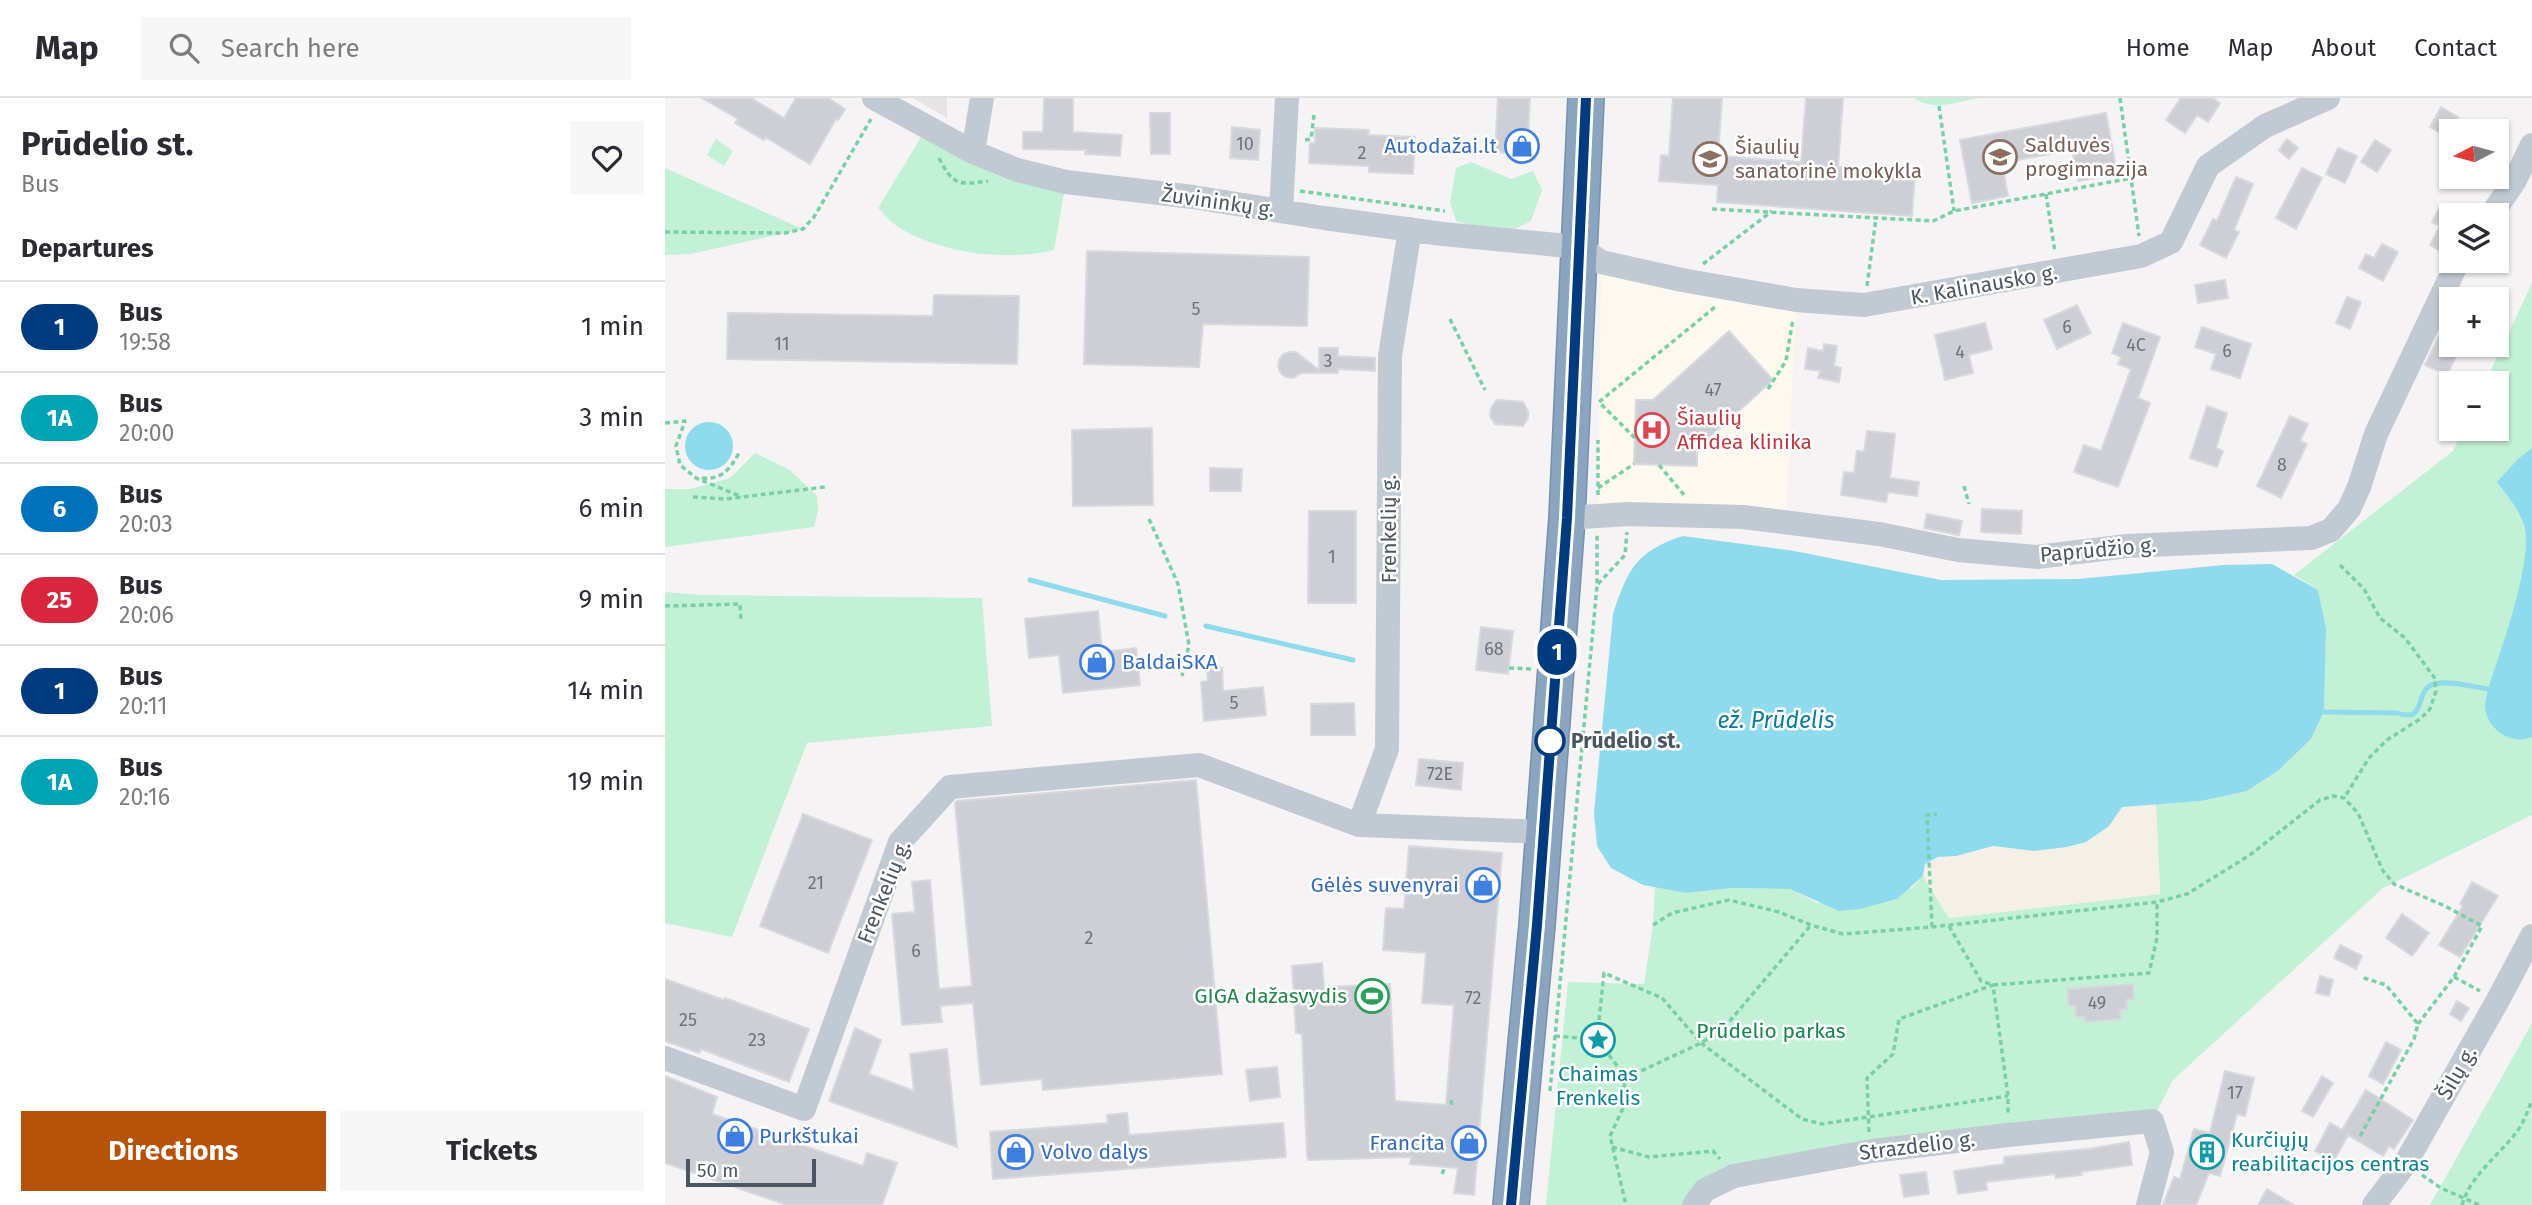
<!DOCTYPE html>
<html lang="en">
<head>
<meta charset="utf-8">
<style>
	body { margin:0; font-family:"Fira Sans",sans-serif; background:#f7f7f7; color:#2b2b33; height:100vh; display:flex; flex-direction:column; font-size:26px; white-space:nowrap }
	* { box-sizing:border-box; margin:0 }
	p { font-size:23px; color:#7c7c81 }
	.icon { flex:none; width:38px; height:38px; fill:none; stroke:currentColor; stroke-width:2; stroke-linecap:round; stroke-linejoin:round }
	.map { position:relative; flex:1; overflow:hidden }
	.sheet { display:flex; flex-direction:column; background:#fff; width:665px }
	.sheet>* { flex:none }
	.badge { padding:0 14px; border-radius:23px; font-size:24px; line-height:46px }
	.needle { width:46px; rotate:264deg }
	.buttons { position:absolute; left:1774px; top:21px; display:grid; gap:14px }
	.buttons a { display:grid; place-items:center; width:70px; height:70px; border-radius:0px; background:#fff; box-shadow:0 2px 5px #0004; font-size:35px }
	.scale { position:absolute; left:21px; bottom:18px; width:130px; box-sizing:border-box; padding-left:7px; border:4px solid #4a5661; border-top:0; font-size:19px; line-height:24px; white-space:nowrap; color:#4a5661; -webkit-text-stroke:5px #fff; paint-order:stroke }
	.map>.badge { position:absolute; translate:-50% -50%; box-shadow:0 0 0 4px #fff }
	h2 { padding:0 21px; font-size:26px; line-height:63px }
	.round { display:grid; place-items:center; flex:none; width:74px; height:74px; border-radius:0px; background:#f7f7f7 }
	.head { display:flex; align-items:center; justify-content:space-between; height:119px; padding:0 21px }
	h1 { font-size:33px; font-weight:700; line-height:52px }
	.action { display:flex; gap:14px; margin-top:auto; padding:14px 21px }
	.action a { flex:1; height:80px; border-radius:0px; background:#b45309; color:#fff; font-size:28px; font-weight:700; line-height:80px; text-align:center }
	.action a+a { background:#f7f7f7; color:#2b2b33 }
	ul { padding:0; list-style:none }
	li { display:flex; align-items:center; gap:21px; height:91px; padding:0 21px; border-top:2px solid #e1e1e2 }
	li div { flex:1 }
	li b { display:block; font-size:26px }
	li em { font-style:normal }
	li .badge { min-width:77px; font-weight:700; text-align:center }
	header { display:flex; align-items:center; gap:42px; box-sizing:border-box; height:98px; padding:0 35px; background:#fff; border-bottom:2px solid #e1e1e2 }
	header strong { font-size:33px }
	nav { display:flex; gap:38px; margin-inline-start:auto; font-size:24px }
	.search { width:490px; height:63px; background:#f7f7f7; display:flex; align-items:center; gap:18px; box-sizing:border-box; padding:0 24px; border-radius:0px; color:#7c7c81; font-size:26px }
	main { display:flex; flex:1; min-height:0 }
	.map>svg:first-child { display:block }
</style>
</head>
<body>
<header>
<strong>Map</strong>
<div class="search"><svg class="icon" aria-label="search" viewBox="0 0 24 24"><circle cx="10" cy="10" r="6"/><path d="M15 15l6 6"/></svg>Search here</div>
<nav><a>Home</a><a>Map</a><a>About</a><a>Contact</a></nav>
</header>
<main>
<section class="sheet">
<div class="head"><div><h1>Prūdelio st.</h1><p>Bus</p></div><a class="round"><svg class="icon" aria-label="heart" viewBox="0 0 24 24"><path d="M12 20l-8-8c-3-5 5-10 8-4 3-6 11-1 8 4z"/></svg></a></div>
<h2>Departures</h2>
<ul>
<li><span class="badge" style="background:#003b80;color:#fff">1</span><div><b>Bus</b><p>19:58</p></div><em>1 min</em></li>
<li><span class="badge" style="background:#00a3b4;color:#fff">1A</span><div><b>Bus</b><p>20:00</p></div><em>3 min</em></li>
<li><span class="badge" style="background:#0072bc;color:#fff">6</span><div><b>Bus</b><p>20:03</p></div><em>6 min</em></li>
<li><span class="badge" style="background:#d7263d;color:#fff">25</span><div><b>Bus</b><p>20:06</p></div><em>9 min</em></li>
<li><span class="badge" style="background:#003b80;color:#fff">1</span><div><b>Bus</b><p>20:11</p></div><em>14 min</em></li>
<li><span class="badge" style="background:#00a3b4;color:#fff">1A</span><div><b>Bus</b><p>20:16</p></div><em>19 min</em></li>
</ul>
<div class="action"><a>Directions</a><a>Tickets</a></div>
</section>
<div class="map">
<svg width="1867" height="1107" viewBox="0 0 1867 1107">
	<rect width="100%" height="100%" fill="#f5f3f3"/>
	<!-- commercial -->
	<path fill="#fdf9ef" d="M936,164L1131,202L1121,423L933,417Z"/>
	<!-- education -->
	<path fill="#e6e4e5" d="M248,0H282V20Z"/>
	<!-- green -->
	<path fill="#c3f1d5" d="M1249,0H1313C1292,4 1268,14 1249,0Z
		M263,28L401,84L389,152C342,164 275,155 233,129C226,124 219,116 213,110Z
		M51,41L68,53L59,68L42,57Z
		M806,64L846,81L868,73L877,92L866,123L846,133L812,129L791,123L785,105L791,70Z
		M0,70L138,131L25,156L0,157Z
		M1867,185V717L1718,790L1508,982L1487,1023L1070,1078L1029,1107H881L903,884L979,886L988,827L990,788L1022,795L1067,790L1125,791L1152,805L1247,790L1258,778L1284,820L1495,796L1491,706L1536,703L1582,693L1614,672L1646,641L1659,615L1661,530L1653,492L1629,477L1788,353L1798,331H1832V285H1820Z
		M90,355L125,372L152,398L153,412L149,429L0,449V391H25L65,380Z
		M0,494L34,497L317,500L327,628L142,645L67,839L0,825Z
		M1867,925V1107H1765Z"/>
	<!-- sand -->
	<path fill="#f5f0e5" d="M1491,706L1495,796L1284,820L1258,778L1260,766C1272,759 1281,760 1294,757C1313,753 1326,748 1346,750L1456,709Z"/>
	<!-- water -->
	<path fill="#90daee" d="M20 348a24 24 0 1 1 48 0a24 24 0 1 1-48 0Z
		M1867,350V639C1846,648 1822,631 1820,609C1820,603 1822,596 1823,591C1836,552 1867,467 1860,430C1855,413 1843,398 1832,384L1853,361Z
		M1018,438L1129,453L1276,482L1413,481L1559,467L1607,466L1653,492L1661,530L1659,614L1646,641L1614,672L1582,693L1536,703L1457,709L1444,728L1421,744L1402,749L1369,753L1328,748L1291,758L1273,759L1260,766L1258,778L1232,801L1195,811L1174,813L1125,791L1067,790L1022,795L978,787L946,770L932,748L929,715L948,516C963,471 971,453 1018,438Z"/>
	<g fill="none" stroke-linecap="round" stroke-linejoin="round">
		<!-- stream -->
		<path stroke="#90daee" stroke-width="5" d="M365,482L500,518
			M541,528L688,562
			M1659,614L1732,615C1762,625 1749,596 1766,587C1777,581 1810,589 1823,591"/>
	</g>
	<!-- building -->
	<path fill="#cdcfd5" stroke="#d7d9de" stroke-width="2" d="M37,0H86L119,20L131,0H163L180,11L173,22L171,21L145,66L100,39L99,42L70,25L73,21Z
		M379,0H408V34L457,37L455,58L420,56L421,52L358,51V34H378Z
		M833,0H865L862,56L830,54Z
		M1008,0H1057L1053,58L1136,64L1141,0H1178L1173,69L1250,74L1247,118L1052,104L1053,87L994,83L996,57L1004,58Z
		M1516,0H1547L1555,5L1543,24L1532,17L1520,35L1501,22Z
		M1776,9L1793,19L1782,39L1765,29Z
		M485,15H505V56H486Z
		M1441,15L1452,76L1413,83L1407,52L1337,65L1343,98L1307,105L1295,42Z
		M567,29L595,32L593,62L565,60Z
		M650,30L704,32L703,37L750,39L748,76L704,74V68L644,65L645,45H650Z
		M1622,41L1633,50L1624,61L1614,52Z
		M1710,42L1726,52L1712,74L1696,64Z
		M1673,50L1692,58L1680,85L1661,76Z
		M1637,70L1657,80L1631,131L1611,120Z
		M1571,79L1588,86L1569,132L1574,134L1561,160L1535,147L1548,121L1552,123Z
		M1787,107V150L1780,156L1765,147L1775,128L1767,124L1774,111L1782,116Z
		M1717,146L1733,154L1718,183L1694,170L1701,156L1709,160Z
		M422,153L644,159L642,228L538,226L534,269L419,266Z
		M1560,182L1563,200L1533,205L1530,187Z
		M269,197L354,198L352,266L62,261L63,215L268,218Z
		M1682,199L1696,204L1685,231L1671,225Z
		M1412,207L1426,235L1392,251L1379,222Z
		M1320,225L1327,251L1304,257L1308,275L1280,282L1270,237Z
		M1458,225L1495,239L1473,300L1485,305L1453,389L1409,374L1419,347L1436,353L1466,271L1453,266L1456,259L1447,255Z
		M1537,229L1586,246L1575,280L1546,271L1551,256L1530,249Z
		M1777,231L1787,236V247H1791L1787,255L1791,258L1783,275L1778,273L1777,275L1760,267Z
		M1064,233L1108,282L1032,351V368L969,366L971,302H988Z
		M1159,246L1172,248L1169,268L1176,270L1174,284L1153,280L1155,273L1140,271L1143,250L1158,253Z
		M654,250H673V258L710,260V273L673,271V275H637L628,280L621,279L616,275L613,269L614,262L618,256L625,254H631L654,272Z
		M832,302L858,304L863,313V320L858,328L830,326L825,318L826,310Z
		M1542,308L1562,315L1551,350L1558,353L1552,369L1525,360Z
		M1625,318L1643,326L1635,343L1642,346L1616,400L1592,388Z
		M487,330L488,407L408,408L407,332Z
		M1202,333L1230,336L1225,380L1254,384L1252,398L1223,394L1221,404L1176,397L1179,374L1189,375L1192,353L1199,354Z
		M545,370L577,371L576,393H545Z
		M1317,411L1357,413L1356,436L1316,434Z
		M644,413H691V505H643Z
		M1262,416L1297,423L1294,437L1259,430Z
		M433,513L437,554L471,550L475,587L398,595L394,557L364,560L360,521Z
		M816,529L848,533L843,576L811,572Z
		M557,570L558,593L598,589L601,617L539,623L536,584L543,583L542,571Z
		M689,605L690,637H646V606Z
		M754,661L798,665L796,692L751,687Z
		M531,682L557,976L378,992L377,981L316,987L308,905L275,908L277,924L237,927L227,816L250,814L247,784L265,782L274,891L307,888L290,705L292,703Z
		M138,716L207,742L163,855L95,828Z
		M744,748L837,755L809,1097L789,1095L793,1070L745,1066L746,1059L643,1062L642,1057L637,936L631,935L627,868L657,865L659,889L725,886L730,1003L781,1007L789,907L757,905L761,855L718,852L721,810L739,811Z
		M1807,784L1833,798L1795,859L1774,847L1798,808L1795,806Z
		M1737,816L1764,835L1747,858L1721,840Z
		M1675,847L1697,858L1691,871L1669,860Z
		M1655,878L1668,882L1664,898L1651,895Z
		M0,881L59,902L60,900L144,931L124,984L36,951L34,955L0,943Z
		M1468,886L1469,901L1461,902L1462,911L1455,912L1456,921L1420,924L1419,919H1411L1410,908H1404L1402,891Z
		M1792,903L1804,910L1796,923L1785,916Z
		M190,930L216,942L204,976L249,993L245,956L282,951L292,1049L164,1003Z
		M1721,944L1736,952L1718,986L1704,978Z
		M612,969L615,999L585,1003L581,972Z
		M1560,973L1589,980L1580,1018L1572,1016L1555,1078L1544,1075L1531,1107H1498L1509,1079L1515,1081L1529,1031L1545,1035Z
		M0,978L52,999L47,1016L198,1068L202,1055L232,1065L217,1107H122L0,1065Z
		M1657,978L1668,985L1648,1019L1637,1013Z
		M1701,992L1748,1022L1729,1051L1724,1048L1718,1058L1683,1037L1669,1063L1650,1053L1665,1025L1677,1032Z
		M462,1015L464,1037L618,1025L621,1059L328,1081L325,1034L443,1025L442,1017Z
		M1464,1044L1467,1067L1416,1074L1417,1077L1391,1080L1390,1076L1321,1084L1322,1092L1293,1096L1289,1073L1339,1066V1059L1424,1051Z
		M1261,1074L1264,1096L1239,1099L1235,1077Z
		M1602,1091L1629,1107H1593Z"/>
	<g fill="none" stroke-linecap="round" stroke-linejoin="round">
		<!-- highway casing -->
		<g stroke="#7690ad" stroke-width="38">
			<path id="highway" d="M846,1107L872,827L902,420L921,0"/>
		</g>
		<!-- path -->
		<path stroke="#7ad0a6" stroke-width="3.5" stroke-dasharray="5 3.5" stroke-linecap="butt" d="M1455,0L1474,138
			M1274,8L1289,113
			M640,42L646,41L649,17
			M274,60C288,88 294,87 323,83
			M635,93L780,113
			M1381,96L1390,154
			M1047,111L1268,123L1289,113L1467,80
			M0,134L120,135L138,131L149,119L206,21
			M1038,166L1107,113
			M1202,188L1211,120
			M785,221L820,292
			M1103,291L1121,263L1128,221
			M0,325L20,323L11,348L15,367L31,380L77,399
			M970,340L934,304L1050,209
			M994,367L1020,398
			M37,380C57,382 65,371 74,355
			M1299,388L1304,406
			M933,390L969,366
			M933,397V342
			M28,399L60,401L160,389
			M484,421L513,486L524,547L517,578
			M1675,467L1699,491L1715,520L1740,540L1769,579L1771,593L1765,611L1755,621L1722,642L1704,660L1679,700
			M933,486L960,457L962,434
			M0,508L75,506L76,523
			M844,570L867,571
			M988,827L1007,815L1064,802L1114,814L1146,827L1178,836L1267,829L1492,804L1522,796L1585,757L1655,702L1669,698L1679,700L1693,715L1718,773L1729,786L1780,808L1817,828L1789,879L1753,926
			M1284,828L1316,883L1328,887L1484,875L1492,840V804
			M1267,829L1262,717L1272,716
			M1789,879L1815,893
			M934,922L939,875L997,900L1036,945L1137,1021L1157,1026L1343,998
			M890,938L914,940
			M944,957L961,980L958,993L959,1008L945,1038L961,1107
			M961,980L1036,945L1058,931L1146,827
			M885,993L932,488V436
			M786,1002L787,1007
			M1204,1034L1202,980L1228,956L1234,921L1328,887L1343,998V1017
			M1695,1038L1749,941L1753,926L1721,887L1696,879
			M947,1049L984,1059L1048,1053L1055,1061
			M777,1076L780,1069
			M1757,1077L1776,1090L1814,1107
			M1797,1107C1806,1076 1835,1057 1853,1032C1859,1024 1863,1012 1867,1002"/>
		<!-- minor -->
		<path stroke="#c1cad2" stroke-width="24" d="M209,0L308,54L352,72L401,84L528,99L659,120L778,136L914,149L936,164L1017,182L1131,202L1199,207L1476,158L1506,144L1543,68L1600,28L1663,0
			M308,54L317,0
			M616,113L622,0
			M1826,117L1849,84L1867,47
			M902,420L963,416L1078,419L1214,436L1293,452L1372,459L1462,448L1646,440L1666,432L1684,411L1694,389L1711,336L1793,163
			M694,727L722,651L725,258L745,131
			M0,960L139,1011L235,744L285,689L534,667L694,727L878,734
			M1029,1107L1040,1092L1069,1078L1207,1053L1343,1037L1487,1023L1497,1054L1483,1107
			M1709,1107L1740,1066L1833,902L1867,838"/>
		<!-- highway -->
		<use href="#highway" stroke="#8ba5c1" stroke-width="35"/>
	</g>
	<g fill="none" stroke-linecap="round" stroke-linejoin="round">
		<!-- line casing -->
		<g stroke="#fff" stroke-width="16">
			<path id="line" d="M846,1107L872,827L902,420L921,0"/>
		</g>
		<!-- line -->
		<use href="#line" stroke="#003b80" stroke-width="10"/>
	</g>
	<!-- icons -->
	<defs>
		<g id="shop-ring" transform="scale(1.75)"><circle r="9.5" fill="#fff" stroke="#3f7fe0" stroke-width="1.5"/><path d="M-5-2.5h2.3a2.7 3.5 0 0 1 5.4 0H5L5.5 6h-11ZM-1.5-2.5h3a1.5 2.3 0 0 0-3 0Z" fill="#3f7fe0"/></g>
		<g id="school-ring" transform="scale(1.75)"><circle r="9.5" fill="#fff" stroke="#8d6e63" stroke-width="1.5"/><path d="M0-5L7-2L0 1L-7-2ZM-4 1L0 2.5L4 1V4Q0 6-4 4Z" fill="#8d6e63"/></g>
		<g id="hospital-ring" transform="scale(1.75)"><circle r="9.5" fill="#fff" stroke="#e0444e" stroke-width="1.5"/><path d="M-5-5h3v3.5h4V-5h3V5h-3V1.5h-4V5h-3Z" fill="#e0444e"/></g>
		<g id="stadium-ring" transform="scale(1.75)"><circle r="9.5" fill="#fff" stroke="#2e9e5b" stroke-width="1.5"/><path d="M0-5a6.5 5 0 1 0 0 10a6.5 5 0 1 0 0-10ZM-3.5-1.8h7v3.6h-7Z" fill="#2e9e5b"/></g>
		<g id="sight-ring" transform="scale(1.75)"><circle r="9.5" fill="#fff" stroke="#0f9aa8" stroke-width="1.5"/><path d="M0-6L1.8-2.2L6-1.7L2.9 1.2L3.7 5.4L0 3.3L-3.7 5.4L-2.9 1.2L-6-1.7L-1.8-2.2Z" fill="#0f9aa8"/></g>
		<g id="building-ring" transform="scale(1.75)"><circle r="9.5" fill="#fff" stroke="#0f9aa8" stroke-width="1.5"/><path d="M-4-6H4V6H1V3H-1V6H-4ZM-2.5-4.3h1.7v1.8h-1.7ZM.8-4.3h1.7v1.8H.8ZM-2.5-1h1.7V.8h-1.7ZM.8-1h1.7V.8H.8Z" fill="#0f9aa8"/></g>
	</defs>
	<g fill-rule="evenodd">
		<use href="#shop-ring" x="857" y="48"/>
		<use href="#school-ring" x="1335" y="59"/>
		<use href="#school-ring" x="1045" y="61"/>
		<use href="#hospital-ring" x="987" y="332"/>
		<use href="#shop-ring" x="432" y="564"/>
		<use href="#shop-ring" x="818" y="787"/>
		<use href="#stadium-ring" x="707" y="898"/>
		<use href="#sight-ring" x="933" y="942"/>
		<use href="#shop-ring" x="70" y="1038"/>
		<use href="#shop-ring" x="804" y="1045"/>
		<use href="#shop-ring" x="351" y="1054"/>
		<use href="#building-ring" x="1542" y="1054"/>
	</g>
	<!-- markers -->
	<circle fill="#fff" stroke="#003b80" stroke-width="3.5" cx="885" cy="643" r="14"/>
	<g text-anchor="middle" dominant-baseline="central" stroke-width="5" stroke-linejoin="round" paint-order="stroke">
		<!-- number labels -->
		<g font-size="18" fill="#6b747e">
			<text x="580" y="46">10</text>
			<text x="697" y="55">2</text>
			<text x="531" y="211">5</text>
			<text x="1402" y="229">6</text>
			<text x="117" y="246">11</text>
			<text x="1471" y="247">4C</text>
			<text x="1562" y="253">6</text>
			<text x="1295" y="254">4</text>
			<text x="663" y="263">3</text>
			<text x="1048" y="292">47</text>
			<text x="1617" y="367">8</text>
			<text x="667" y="459">1</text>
			<text x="829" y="551">68</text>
			<text x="569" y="605">5</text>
			<text x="775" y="676">72E</text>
			<text x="151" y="785">21</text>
			<text x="424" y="840">2</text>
			<text x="251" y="853">6</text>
			<text x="808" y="900">72</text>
			<text x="1432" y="905">49</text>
			<text x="23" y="922">25</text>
			<text x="92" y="942">23</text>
			<text x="1570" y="995">17</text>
		</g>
		<!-- education labels -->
		<g font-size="21" fill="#785e54" stroke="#fff" text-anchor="start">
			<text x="1360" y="47">Salduvės<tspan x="1360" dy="24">progimnazija</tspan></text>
			<text x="1070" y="49">Šiaulių<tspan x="1070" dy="24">sanatorinė mokykla</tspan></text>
		</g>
		<!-- shop labels -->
		<g font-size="21" fill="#366cbe" stroke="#fff" text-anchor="end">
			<text x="832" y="48">Autodažai.lt</text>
			<text x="457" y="564" text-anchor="start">BaldaiSKA</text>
			<text x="794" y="787">Gėlės suvenyrai</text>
			<text x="94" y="1038" text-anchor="start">Purkštukai</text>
			<text x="780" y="1045">Francita</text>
			<text x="376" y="1054" text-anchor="start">Volvo dalys</text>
		</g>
		<!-- street labels -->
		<g font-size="21" fill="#4a5661" stroke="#fff">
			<text transform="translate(553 104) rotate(8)">Žuvininkų g.</text>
			<text transform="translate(1319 187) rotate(-10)">K. Kalinausko g.</text>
			<text transform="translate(724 431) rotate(-90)">Frenkelių g.</text>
			<text transform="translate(1433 452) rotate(-5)">Paprūdžio g.</text>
			<text transform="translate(219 794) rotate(-68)">Frenkelių g.</text>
			<text transform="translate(1792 975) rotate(-60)">Šilų g.</text>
			<text transform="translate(1252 1048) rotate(-7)">Strazdelio g.</text>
		</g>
		<!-- health labels -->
		<g font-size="21" fill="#be3a42" stroke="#fff" text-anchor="start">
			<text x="1012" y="320">Šiaulių<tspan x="1012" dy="24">Affidea klinika</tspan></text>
		</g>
		<!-- stop labels -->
		<g font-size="21" font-weight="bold" fill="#4a5661" stroke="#fff" text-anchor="start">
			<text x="906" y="643">Prūdelio st.</text>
		</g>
		<!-- leisure labels -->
		<g font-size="21" fill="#27864d" stroke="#fff" text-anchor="end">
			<text x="682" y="898">GIGA dažasvydis</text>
		</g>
		<!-- park labels -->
		<g font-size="21" fill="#17864f" stroke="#fff">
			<text x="1106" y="933">Prūdelio parkas</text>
		</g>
		<!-- culture labels -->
		<g font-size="21" fill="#0d838f" stroke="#fff">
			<text x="933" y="976">Chaimas<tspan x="933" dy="24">Frenkelis</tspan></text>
			<text x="1566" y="1042" text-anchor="start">Kurčiųjų<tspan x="1566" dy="24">reabilitacijos centras</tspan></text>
		</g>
		<!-- water labels -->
		<g font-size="23" font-style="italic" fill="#0c7c9b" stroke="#fff">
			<text x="1111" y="622">ež. Prūdelis</text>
		</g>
	</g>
</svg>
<div class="buttons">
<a><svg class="needle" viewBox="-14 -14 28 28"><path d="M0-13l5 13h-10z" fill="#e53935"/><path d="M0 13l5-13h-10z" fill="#7c7c81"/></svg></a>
<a><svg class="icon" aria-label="layers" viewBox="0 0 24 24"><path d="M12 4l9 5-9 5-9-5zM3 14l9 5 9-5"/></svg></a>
<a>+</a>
<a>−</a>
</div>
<div class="scale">50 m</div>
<b class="badge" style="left:892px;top:554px;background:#003b80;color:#fff">1</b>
</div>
</main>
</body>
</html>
